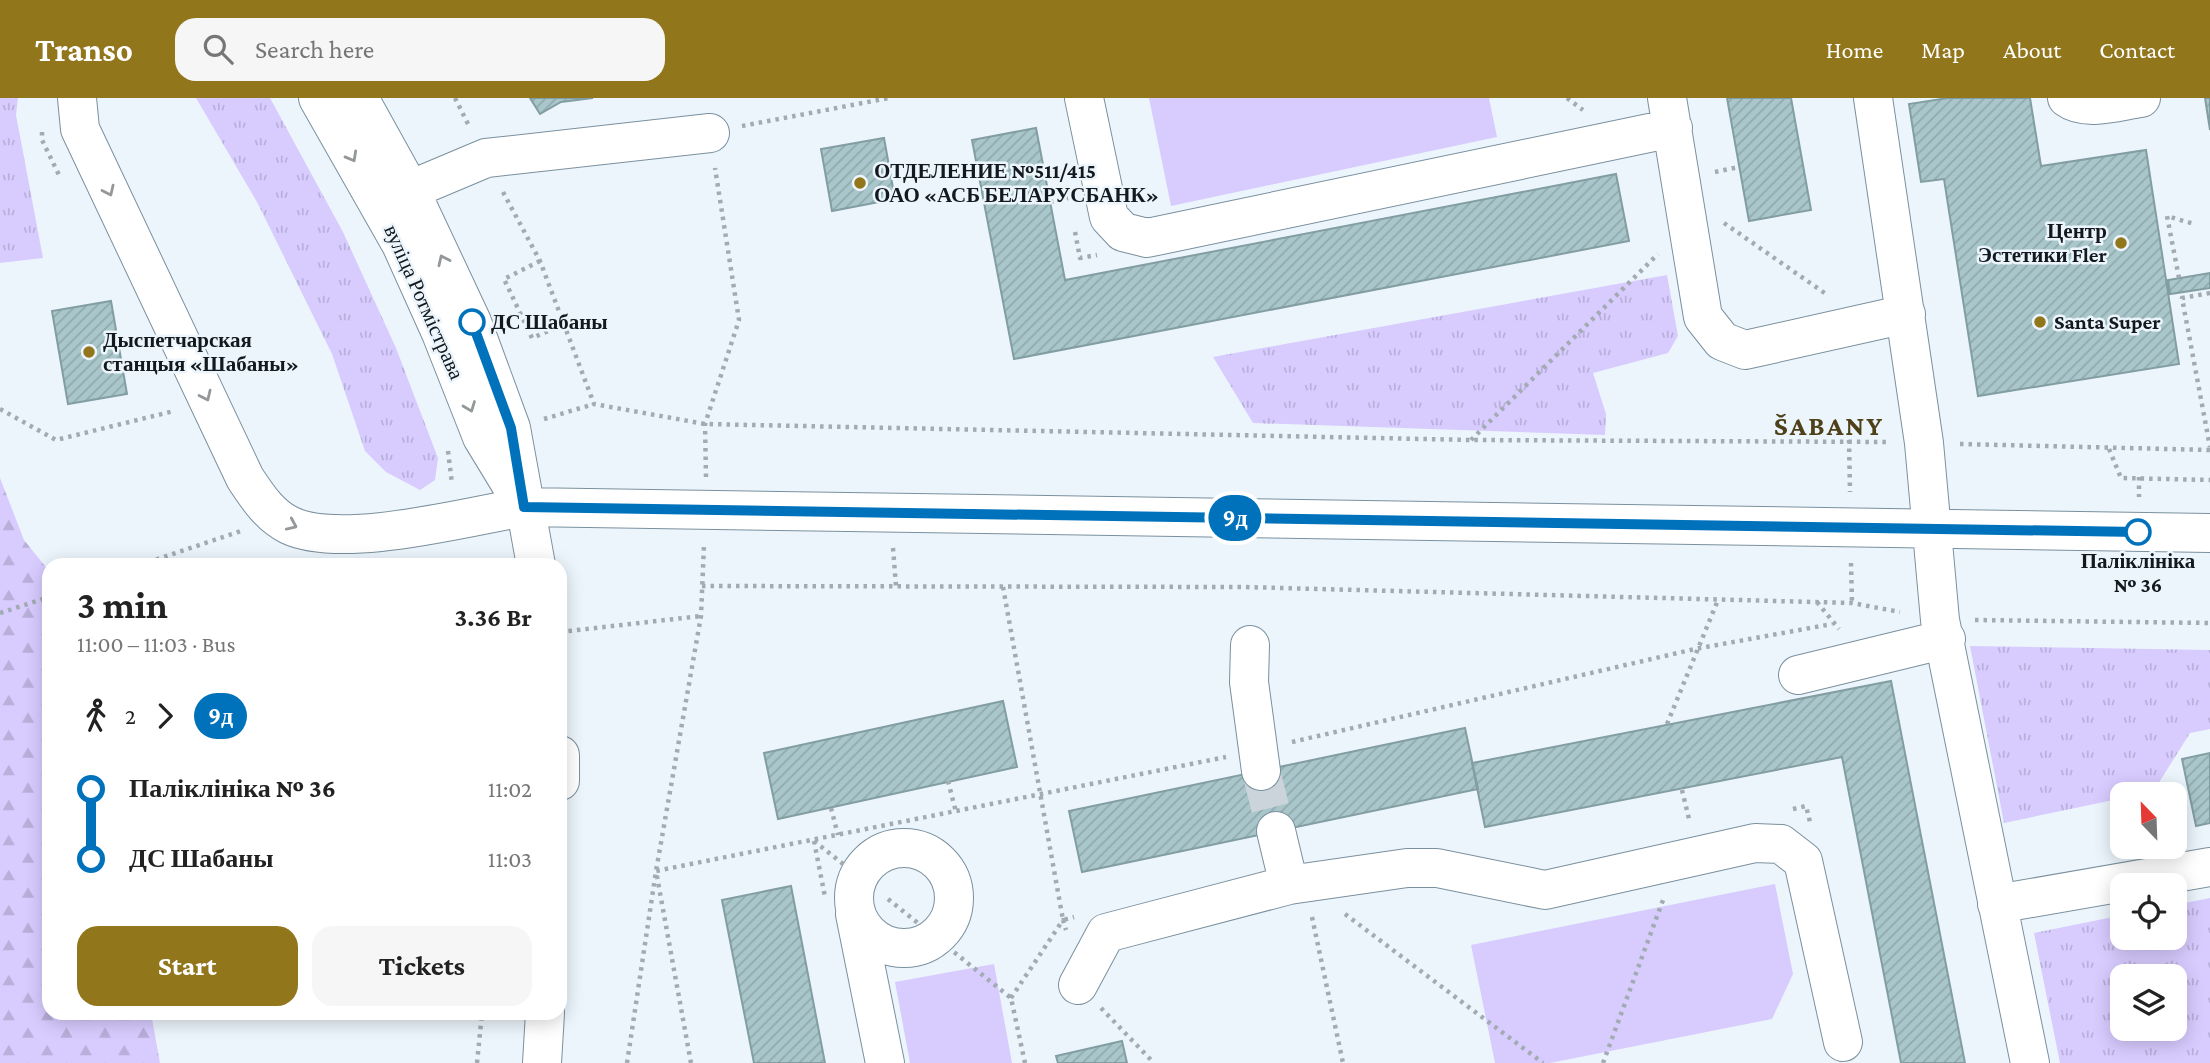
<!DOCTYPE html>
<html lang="en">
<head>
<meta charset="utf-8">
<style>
	body { margin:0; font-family:"Crimson Pro",serif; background:#f6f6f6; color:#222; height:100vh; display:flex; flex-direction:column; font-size:26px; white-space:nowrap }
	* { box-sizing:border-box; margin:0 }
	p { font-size:23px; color:#767676 }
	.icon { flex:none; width:38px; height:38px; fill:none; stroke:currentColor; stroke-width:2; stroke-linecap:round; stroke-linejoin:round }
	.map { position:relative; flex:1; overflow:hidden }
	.drawer { position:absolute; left:42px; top:460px; width:525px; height:462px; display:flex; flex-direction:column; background:#fff; border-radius:21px; box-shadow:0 4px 18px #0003 }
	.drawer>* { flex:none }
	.badge { padding:0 14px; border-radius:23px; font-size:24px; line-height:46px }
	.needle { width:46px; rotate:337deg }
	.fabs { position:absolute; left:2110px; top:684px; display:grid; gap:14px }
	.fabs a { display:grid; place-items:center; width:77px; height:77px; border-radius:14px; background:#fff; box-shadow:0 4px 18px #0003; font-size:35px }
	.map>.badge { position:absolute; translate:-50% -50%; box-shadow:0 0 0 4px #fff }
	.legs { display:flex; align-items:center; gap:10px; height:77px; padding:0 35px; font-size:23px }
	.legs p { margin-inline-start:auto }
	.head { display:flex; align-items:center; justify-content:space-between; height:119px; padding:0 35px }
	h1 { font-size:38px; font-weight:700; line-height:52px }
	.cta { display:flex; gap:14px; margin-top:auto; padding:14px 35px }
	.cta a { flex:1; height:80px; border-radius:21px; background:#92761c; color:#fff; font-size:28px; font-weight:700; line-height:80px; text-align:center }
	.cta a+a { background:#f6f6f6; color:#222 }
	ul { padding:0 35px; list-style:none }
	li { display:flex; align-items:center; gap:24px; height:70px; font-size:26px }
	li i { display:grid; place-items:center; width:10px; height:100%; margin:0 9px; background:currentColor }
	li i::after { content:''; width:18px; height:18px; margin:-9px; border:5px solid; border-radius:50%; background:#fff }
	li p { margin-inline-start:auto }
	li:first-child i { background:linear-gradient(#0000 50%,currentColor 0) }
	li:last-child i { background:linear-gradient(currentColor 50%,#0000 0) }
	header { display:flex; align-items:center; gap:42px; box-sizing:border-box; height:98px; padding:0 35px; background:#92761c; color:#fff }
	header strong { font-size:33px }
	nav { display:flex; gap:38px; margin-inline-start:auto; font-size:24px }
	.search { width:490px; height:63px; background:#f6f6f6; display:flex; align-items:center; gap:18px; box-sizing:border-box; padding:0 24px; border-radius:21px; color:#767676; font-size:26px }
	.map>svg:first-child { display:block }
</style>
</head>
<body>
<header>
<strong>Transo</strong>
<div class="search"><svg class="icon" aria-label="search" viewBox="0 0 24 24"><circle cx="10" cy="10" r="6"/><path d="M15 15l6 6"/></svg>Search here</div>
<nav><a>Home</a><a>Map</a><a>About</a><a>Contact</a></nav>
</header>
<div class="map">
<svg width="2210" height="965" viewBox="0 0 2210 965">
	<defs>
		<pattern id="grass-tufts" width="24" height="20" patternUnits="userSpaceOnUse" patternTransform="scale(1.75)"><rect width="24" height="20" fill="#d8ccff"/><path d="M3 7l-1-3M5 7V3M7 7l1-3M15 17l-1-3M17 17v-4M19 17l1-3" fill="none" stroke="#b8afda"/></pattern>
		<pattern id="forest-firs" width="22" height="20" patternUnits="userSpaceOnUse" patternTransform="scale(1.75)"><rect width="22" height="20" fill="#d8ccff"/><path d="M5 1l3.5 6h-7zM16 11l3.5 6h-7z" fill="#b8afda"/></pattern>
		<pattern id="building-hatch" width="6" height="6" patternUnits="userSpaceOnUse" patternTransform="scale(1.75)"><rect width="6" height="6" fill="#a9c6cb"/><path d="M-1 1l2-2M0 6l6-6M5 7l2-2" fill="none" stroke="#90aaae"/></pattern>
	</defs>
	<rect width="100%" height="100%" fill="#ecf5fc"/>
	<!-- grass -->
	<path fill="url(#grass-tufts)" fill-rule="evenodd" d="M0,0H18L16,17L43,160L0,165Z
		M196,0H270L343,134L396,250L438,360L435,382L420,392L386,374L365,353L332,256L257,104Z
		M1667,177L1678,238L1668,255L1593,275L1606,316L1605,337L1253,325L1213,259Z
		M1970,548L2210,552V631L2190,635L2153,694L2123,696V700L2004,725Z
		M2210,800V965H2060L2034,835L2123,817V840H2175V807ZM2175,878V931H2123V878Z"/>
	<!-- forest -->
	<path fill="url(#forest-firs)" d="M0,380L24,442L49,473V915H151L160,965H0Z"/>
	<!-- park -->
	<path fill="#d8ccff" d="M1149,0H1489L1497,39L1171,108Z
		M1775,786L1793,876L1772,921L1550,965H1495L1471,847Z
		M994,866L1012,965H910L895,884Z"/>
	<!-- building -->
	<path fill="url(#building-hatch)" stroke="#829ea3" stroke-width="2" d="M530,0H593L561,4L540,16Z
		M1727,0H1791L1811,112L1749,123Z
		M1948,0H2030L2041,68L2146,52L2179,266L1978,298L1944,81L1921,84L1909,6Z
		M2205,0H2210V32Z
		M1036,30L1065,182L1616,76L1629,143L1014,261L972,42Z
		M884,40L895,101L832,113L821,51Z
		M2210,175V190L2170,196L2168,182Z
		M111,203L127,296L68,306L52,213Z
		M1891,583L1965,965H1901L1842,659L1485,729L1472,665Z
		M1003,603L1017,669L778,721L764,655Z
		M1465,630L1478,691L1082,774L1069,713Z
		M2210,655V725L2196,728L2182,661Z
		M791,788L825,965H754L722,802Z
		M1122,943L1127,965H1058L1056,958Z"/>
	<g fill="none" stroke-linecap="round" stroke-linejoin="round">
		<!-- minor-tunnel -->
		<path stroke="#cbd4db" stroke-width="38" stroke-dasharray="38 19" stroke-linecap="butt" d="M1261,673L1276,733"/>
		<!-- minor casing -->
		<g stroke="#7a909e" stroke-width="40">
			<path id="minor" d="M77,0L80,31L245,380C257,398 269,417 289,427C341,452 466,419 524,409L2210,435
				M318,0L401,146L441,235L482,339L513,390
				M359,0L410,92L472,224L511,330L536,467
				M1084,0L1109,119L1123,134L1147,140L1673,30
				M1667,0L1703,219L1722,243L1745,252L1906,216
				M1873,0L1924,345L1940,522L2030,965
				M2067,0C2086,14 2119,3 2141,0
				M410,92L486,60L710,35
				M1250,547L1249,584L1261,673
				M1798,577L1946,541
				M560,657V683
				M1276,733L1289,787
				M854 800a50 50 0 1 1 100 0a50 50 0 1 1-100 0Z
				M1997,806L2210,769
				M855,816L885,965
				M1078,887L1106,835L1289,787L1407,770H1437L1545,792L1755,745L1781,746L1803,763L1843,944
				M542,965L545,915"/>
		</g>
		<!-- path -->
		<path stroke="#a2abb1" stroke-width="4.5" stroke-dasharray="3.5 5" stroke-linecap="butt" d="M455,0L470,30
			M1567,0L1583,12
			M742,28L889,0
			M42,34V42L59,77
			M1715,74L1739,69
			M503,94L540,163L594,306L705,326L1471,342L1888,344
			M1050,104L1068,100
			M1724,125L1826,196
			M1075,134L1080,160L1097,157
			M540,163L504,181L532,240L565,226
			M2179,180L2167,118L2194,126
			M2210,195L2182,200L2210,349
			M0,311L56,342L174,313
			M544,321L594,306
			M1471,342L1658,156
			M1849,342L1850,394
			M1960,346L2210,352
			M2109,351L2121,380L2210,382
			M448,353L452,386
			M706,379L705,326L739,222L715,70
			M2139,379V399
			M893,450L896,488
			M1851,465L1852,505
			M140,467L241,433
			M702,488L1243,489L1852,505L1900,514
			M1003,489L1063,822L1074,819
			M1817,504L1839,531
			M0,515L49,499
			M1975,522L2210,525
			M560,534L701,518
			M1667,626L1718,502
			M1292,644L1695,551L1832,526
			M948,683L956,714
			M1682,692L1690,725
			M831,710L838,737
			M1793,711L1806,708L1810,724
			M814,743L862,781
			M814,743L825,799
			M888,801L1011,900L1025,965
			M1345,816L1543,965
			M1312,819L1343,965
			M1011,900L1063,822L1066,832
			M1101,910L1154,965
			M477,965L482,915
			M627,965L656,773L701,518L704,447
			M691,965L656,773L1226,659
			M1603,965L1663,802"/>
		<!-- minor -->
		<use href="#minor" stroke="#fff" stroke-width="38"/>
	</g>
	<!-- one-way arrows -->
	<defs><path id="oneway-chevron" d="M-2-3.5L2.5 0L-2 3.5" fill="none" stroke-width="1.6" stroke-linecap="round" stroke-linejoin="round" transform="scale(1.75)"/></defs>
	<g stroke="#94989a">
		<use href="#oneway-chevron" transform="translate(352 59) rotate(61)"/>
		<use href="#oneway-chevron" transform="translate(109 93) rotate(65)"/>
		<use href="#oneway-chevron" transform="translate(443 162) rotate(-115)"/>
		<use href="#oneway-chevron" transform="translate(206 298) rotate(65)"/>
		<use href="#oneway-chevron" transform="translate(470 309) rotate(69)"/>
		<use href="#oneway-chevron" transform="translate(292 427) rotate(24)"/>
	</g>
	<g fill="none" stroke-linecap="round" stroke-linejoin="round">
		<!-- line-1 casing -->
		<g stroke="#fff" stroke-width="16">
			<path id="line-1" d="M472,224L511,330L524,409L2138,434"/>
		</g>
		<!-- line-1 -->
		<use href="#line-1" stroke="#0072bc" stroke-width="10"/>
	</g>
	<!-- markers -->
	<g fill="#92761c" stroke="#ecf5fc" stroke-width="2.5">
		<circle cx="860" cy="85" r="7"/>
		<circle cx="2121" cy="145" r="7"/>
		<circle cx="2040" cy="224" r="7"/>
		<circle cx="89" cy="254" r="7"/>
	</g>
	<g fill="#fff" stroke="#0072bc" stroke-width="3.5">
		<circle cx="472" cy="224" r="12"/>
		<circle cx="2138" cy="434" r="12"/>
	</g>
	<g text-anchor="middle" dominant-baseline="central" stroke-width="5" stroke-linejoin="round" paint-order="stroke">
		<!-- poi labels -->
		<g font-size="21" font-weight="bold" fill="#121a1f" stroke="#ecf5fc" text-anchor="start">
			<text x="874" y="73">ОТДЕЛЕНИЕ №511/415<tspan x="874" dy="24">ОАО «АСБ БЕЛАРУСБАНК»</tspan></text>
			<text x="2107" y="133" text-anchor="end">Центр<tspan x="2107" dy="24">Эстетики Fler</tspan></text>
			<text x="2054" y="224">Santa Super</text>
			<text x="103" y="242">Дыспетчарская<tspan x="103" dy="24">станцыя «Шабаны»</tspan></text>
		</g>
		<!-- street labels -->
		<g font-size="21" fill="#121a1f" stroke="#ecf5fc">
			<text transform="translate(424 204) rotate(66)">вуліца Ротмістрава</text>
		</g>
		<!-- stop labels -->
		<g font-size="21" font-weight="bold" fill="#121a1f" stroke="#ecf5fc" text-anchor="start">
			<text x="491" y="224">ДС Шабаны</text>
			<text x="2138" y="463" text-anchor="middle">Паліклініка<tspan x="2138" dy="24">№ 36</tspan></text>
		</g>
		<!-- district labels -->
		<g font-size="28" font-weight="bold" letter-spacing="2" fill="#4e4018" stroke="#ecf5fc">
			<text x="1829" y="327">ŠABANY</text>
		</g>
	</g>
</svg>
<div class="fabs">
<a><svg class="needle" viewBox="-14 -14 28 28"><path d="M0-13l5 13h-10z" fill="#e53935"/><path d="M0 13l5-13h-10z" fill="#767676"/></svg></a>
<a><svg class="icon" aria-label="locate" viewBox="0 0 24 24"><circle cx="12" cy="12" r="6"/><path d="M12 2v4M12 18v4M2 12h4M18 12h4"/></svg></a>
<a><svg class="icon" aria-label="layers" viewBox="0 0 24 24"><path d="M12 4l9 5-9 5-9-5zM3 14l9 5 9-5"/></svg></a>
</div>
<b class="badge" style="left:1235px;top:420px;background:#0072bc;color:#fff">9д</b>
<section class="drawer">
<div class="head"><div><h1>3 min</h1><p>11:00 – 11:03 · Bus</p></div><b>3.36 Br</b></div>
<div class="legs"><svg class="icon" aria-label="walk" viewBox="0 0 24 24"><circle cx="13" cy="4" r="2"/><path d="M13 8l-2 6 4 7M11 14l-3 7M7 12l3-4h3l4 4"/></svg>2<svg class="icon" aria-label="forward" viewBox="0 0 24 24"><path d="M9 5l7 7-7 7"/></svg><b class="badge" style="background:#0072bc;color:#fff">9д</b></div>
<ul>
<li><i style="color:#0072bc"></i><b>Паліклініка № 36</b><p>11:02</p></li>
<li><i style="color:#0072bc"></i><b>ДС Шабаны</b><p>11:03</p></li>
</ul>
<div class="cta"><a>Start</a><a>Tickets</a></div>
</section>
</div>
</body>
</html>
